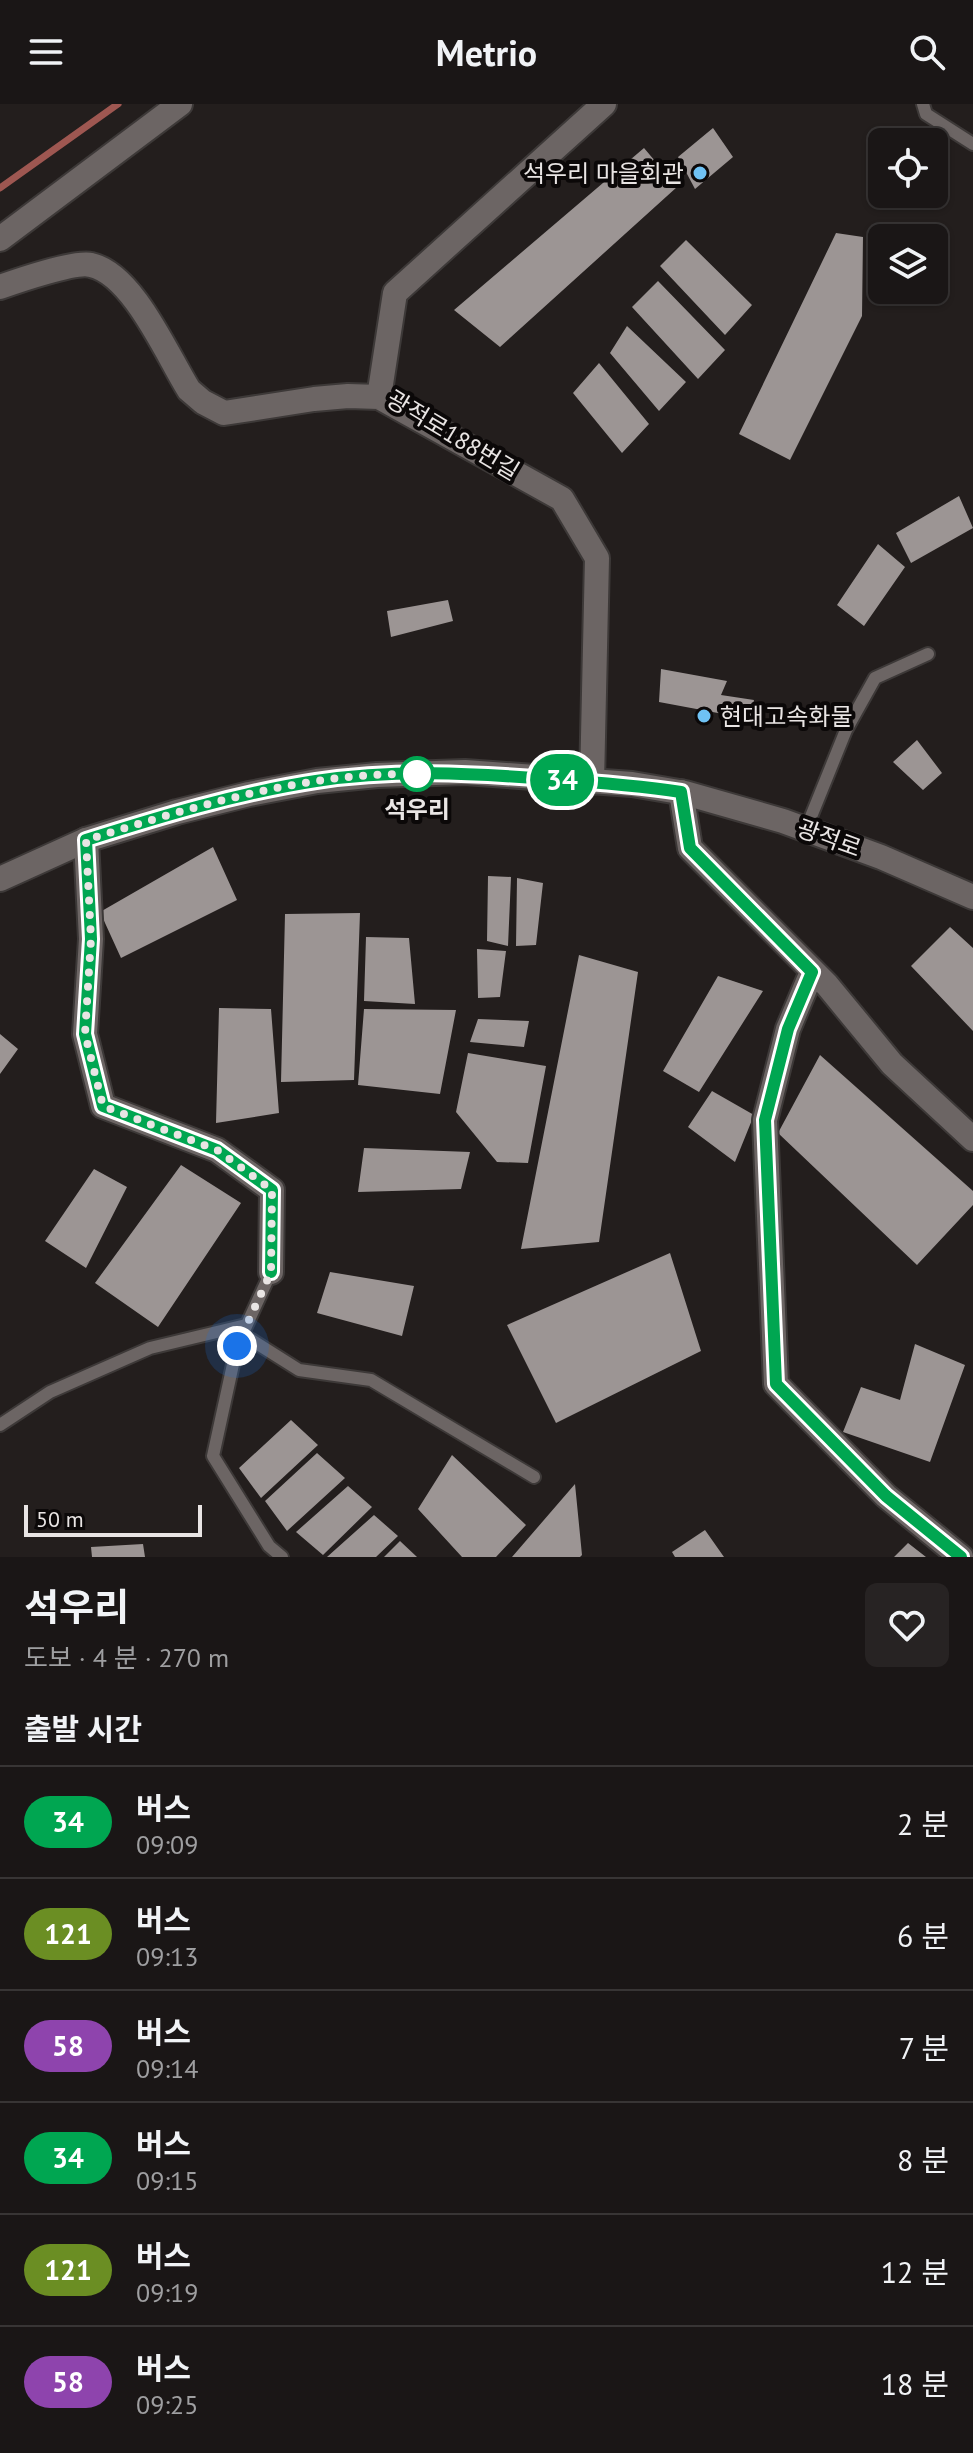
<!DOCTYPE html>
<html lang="ko">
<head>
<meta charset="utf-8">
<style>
	body { margin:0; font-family:"PT Sans","Noto Sans KR",sans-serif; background:#272323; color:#f1f3f6; height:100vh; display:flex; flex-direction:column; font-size:30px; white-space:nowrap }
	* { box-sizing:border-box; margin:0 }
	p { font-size:26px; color:#9f9fa1 }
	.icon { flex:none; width:44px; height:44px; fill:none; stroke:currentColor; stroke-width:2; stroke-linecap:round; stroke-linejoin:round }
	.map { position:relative; height:1453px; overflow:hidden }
	.drawer { display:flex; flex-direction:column; background:#1a1616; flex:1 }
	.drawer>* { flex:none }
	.badge { padding:0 16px; border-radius:26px; font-size:28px; line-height:52px }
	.buttons { position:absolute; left:868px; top:24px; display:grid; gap:16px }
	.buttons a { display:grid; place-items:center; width:80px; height:80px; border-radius:12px; background:#1a1616; box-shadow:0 2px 6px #0004,0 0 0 2px #383535; font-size:40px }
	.scale { position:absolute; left:24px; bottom:20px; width:178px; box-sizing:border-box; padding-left:8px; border:4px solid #e9e5e4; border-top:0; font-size:22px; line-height:28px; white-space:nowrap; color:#e9e5e4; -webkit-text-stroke:6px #0b0808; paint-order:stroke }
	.you { position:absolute; width:40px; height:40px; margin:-20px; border:6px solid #fff; border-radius:50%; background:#1a73e8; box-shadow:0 0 0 12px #1a73e833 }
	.map>.badge { position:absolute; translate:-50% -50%; box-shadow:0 0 0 4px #fff }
	h2 { padding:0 24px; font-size:30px; line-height:72px }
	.round { display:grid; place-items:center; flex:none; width:84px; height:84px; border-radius:12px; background:#272323 }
	.headline { display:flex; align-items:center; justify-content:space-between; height:136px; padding:0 24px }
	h1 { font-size:38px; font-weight:700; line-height:60px }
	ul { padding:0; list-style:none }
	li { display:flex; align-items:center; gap:24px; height:112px; padding:0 24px; border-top:2px solid #383535 }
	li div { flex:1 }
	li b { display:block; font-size:30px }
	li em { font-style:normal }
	li .badge { min-width:88px; font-weight:700; text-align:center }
	header { display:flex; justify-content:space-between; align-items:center; height:104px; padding:0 24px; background:#1a1616; font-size:36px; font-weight:700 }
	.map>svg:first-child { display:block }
</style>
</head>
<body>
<header><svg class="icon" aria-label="menu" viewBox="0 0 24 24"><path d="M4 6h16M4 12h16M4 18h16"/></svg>Metrio<svg class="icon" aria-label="search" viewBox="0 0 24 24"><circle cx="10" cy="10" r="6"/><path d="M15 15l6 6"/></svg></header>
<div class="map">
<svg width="973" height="1453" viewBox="0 0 973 1453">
	<rect width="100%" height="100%" fill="#231e1d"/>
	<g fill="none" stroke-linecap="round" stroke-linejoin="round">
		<!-- stream -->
		<path stroke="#9e5751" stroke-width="7" d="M0,84L118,0"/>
	</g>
	<!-- building -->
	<path fill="#9c9594" d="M713,24L733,53L695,85L678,53Z
		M644,44L677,83L500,243L454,206Z
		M836,129L863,133L862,212L790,356L739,330Z
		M686,136L752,201L725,231L660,162Z
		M658,177L725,246L698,275L632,203Z
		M627,222L686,278L659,307L610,249Z
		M599,259L649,320L622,349L573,289Z
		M959,392L973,424L911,459L896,429Z
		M878,440L905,463L864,522L837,501Z
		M448,496L453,517L391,533L387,507Z
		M661,565L727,577L721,591L754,596L750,615L659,598Z
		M917,636L942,669L923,686L893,658Z
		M213,743L237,796L121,854L100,808Z
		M488,772L511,773L508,842L487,837Z
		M517,774L543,779L536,841L516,842Z
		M360,809L354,976L281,978L285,810Z
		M950,823L973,844V927L911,862Z
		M366,833L409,834L415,900L364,897Z
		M477,845L506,847L500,893L478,894Z
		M579,851L638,868L599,1138L521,1145Z
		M718,872L763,887L699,988L663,967Z
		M219,904L271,905L279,1009L216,1019Z
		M364,905L456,906L440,990L358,981Z
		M478,915L529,917L524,943L470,938Z
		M0,930L18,945L0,970Z
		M468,949L546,962L528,1059L497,1058L456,1008Z
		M820,951L973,1087V1101L917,1161L778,1029Z
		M712,987L754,1011L735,1058L688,1023Z
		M364,1044L470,1048L461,1085L358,1088Z
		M181,1061L241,1099L158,1223L95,1179Z
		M94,1065L127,1083L86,1164L45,1137Z
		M670,1149L701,1247L556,1319L507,1221Z
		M330,1168L414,1182L402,1232L317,1209Z
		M915,1240L965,1261L930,1358L843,1328L861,1283L900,1296Z
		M291,1316L318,1341L261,1394L239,1364Z
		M317,1349L345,1374L287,1427L265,1397Z
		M452,1351L526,1421L496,1453H462L418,1405Z
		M575,1380L582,1451L580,1453H512Z
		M348,1382L372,1403L323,1451L296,1428Z
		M374,1411L398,1432L376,1453H327Z
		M705,1426L724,1453H675L672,1448Z
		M400,1437L417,1453H384Z
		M908,1439L926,1453H894Z
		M143,1440L145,1453H92L91,1443Z"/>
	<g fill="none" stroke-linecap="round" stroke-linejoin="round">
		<!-- lane casing -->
		<g stroke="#3d3938" stroke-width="16">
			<path id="lane" d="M923,0L926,10L973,40
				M806,725L846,626L875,574L928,550
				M271,1168L237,1242L213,1352L269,1442L282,1453
				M242,1230L299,1266L371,1276L534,1373
				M0,1321L50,1288L150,1244L246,1221"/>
		</g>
		<!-- street casing -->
		<g stroke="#3d3938" stroke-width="28">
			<path id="street" d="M0,135L180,0
				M0,183C17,177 75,157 91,161C133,170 167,251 189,286L203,298L224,309L314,295L348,292L379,293
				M592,678L597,454L562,395L379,293L395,189L604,0
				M681,688L690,744L827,881L892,960L973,1035
				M86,736L91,835L85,930L103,1002L217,1046L272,1086L271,1168
				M812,868L788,925L765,1016L776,1280L886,1392L961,1453"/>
		</g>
		<!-- secondary casing -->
		<g stroke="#3d3938" stroke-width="28">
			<path id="secondary" d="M0,775L86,736L177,708L249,690L317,677L377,671L465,668L632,680L685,689L783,717L881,753L973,793"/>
		</g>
		<!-- lane -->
		<use href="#lane" stroke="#6c6564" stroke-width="12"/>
		<!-- street -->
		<use href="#street" stroke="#6c6564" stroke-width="24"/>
		<!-- secondary -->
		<use href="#secondary" stroke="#6c6564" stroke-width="24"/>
	</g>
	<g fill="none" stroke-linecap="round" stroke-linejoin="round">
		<!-- line casing -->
		<g stroke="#fff" stroke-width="18">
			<path id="line" d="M271,1168L272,1086L217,1046L103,1002L85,930L91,835L86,736C162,712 238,689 316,677C393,665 470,669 547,675C592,678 636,681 681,688L690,744L812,868L788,925L765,1016L776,1280L886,1392L961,1453"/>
		</g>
		<!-- line -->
		<use href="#line" stroke="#00a651" stroke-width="12"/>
		<!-- walk -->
		<path stroke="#e9e5e4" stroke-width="8" stroke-dasharray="0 14.4" d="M237,1242L271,1168L272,1086L217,1046L103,1002L85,930L91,835L86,736C193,703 304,668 417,670"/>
	</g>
	<!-- markers -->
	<g fill="#6fc2f4" stroke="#0b0808" stroke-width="3">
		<circle cx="700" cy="69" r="8"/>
		<circle cx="704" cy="612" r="8"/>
	</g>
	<circle fill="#fff" stroke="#00a651" stroke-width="4" cx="417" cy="670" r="16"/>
	<g text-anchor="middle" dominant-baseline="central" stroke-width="8" stroke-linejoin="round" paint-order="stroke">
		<!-- poi labels -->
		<g font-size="24" fill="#e9e5e4" stroke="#0b0808" text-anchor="end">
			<text x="684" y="69">석우리 마을회관</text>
			<text x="720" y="612" text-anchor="start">현대고속화물</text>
		</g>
		<!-- street labels -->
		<g font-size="24" fill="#e9e5e4" stroke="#0b0808">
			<text transform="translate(453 331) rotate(31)">광적로188번길</text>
			<text transform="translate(829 734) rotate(20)">광적로</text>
		</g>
		<!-- stop labels -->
		<g font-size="24" font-weight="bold" fill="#e9e5e4" stroke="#0b0808">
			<text x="417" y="705">석우리</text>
		</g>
	</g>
</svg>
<div class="buttons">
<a><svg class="icon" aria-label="locate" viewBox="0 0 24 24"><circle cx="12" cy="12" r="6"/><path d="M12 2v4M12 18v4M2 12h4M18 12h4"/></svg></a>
<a><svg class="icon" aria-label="layers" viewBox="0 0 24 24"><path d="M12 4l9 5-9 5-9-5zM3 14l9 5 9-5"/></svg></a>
</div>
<div class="scale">50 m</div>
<div class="you" style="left:237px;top:1242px"></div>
<b class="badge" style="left:562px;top:676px;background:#00a651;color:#fff">34</b>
</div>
<section class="drawer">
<div class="headline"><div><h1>석우리</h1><p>도보 · 4 분 · 270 m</p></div><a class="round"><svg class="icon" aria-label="heart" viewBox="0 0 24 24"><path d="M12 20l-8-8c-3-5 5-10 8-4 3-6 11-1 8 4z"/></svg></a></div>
<h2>출발 시간</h2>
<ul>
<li><span class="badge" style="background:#00a651;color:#fff">34</span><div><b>버스</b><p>09:09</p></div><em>2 분</em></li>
<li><span class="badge" style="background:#6b8e23;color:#fff">121</span><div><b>버스</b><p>09:13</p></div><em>6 분</em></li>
<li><span class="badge" style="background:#8e44ad;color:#fff">58</span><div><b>버스</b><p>09:14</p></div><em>7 분</em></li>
<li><span class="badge" style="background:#00a651;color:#fff">34</span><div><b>버스</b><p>09:15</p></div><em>8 분</em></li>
<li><span class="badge" style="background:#6b8e23;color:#fff">121</span><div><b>버스</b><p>09:19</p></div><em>12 분</em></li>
<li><span class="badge" style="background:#8e44ad;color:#fff">58</span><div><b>버스</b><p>09:25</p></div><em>18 분</em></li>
</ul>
</section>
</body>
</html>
